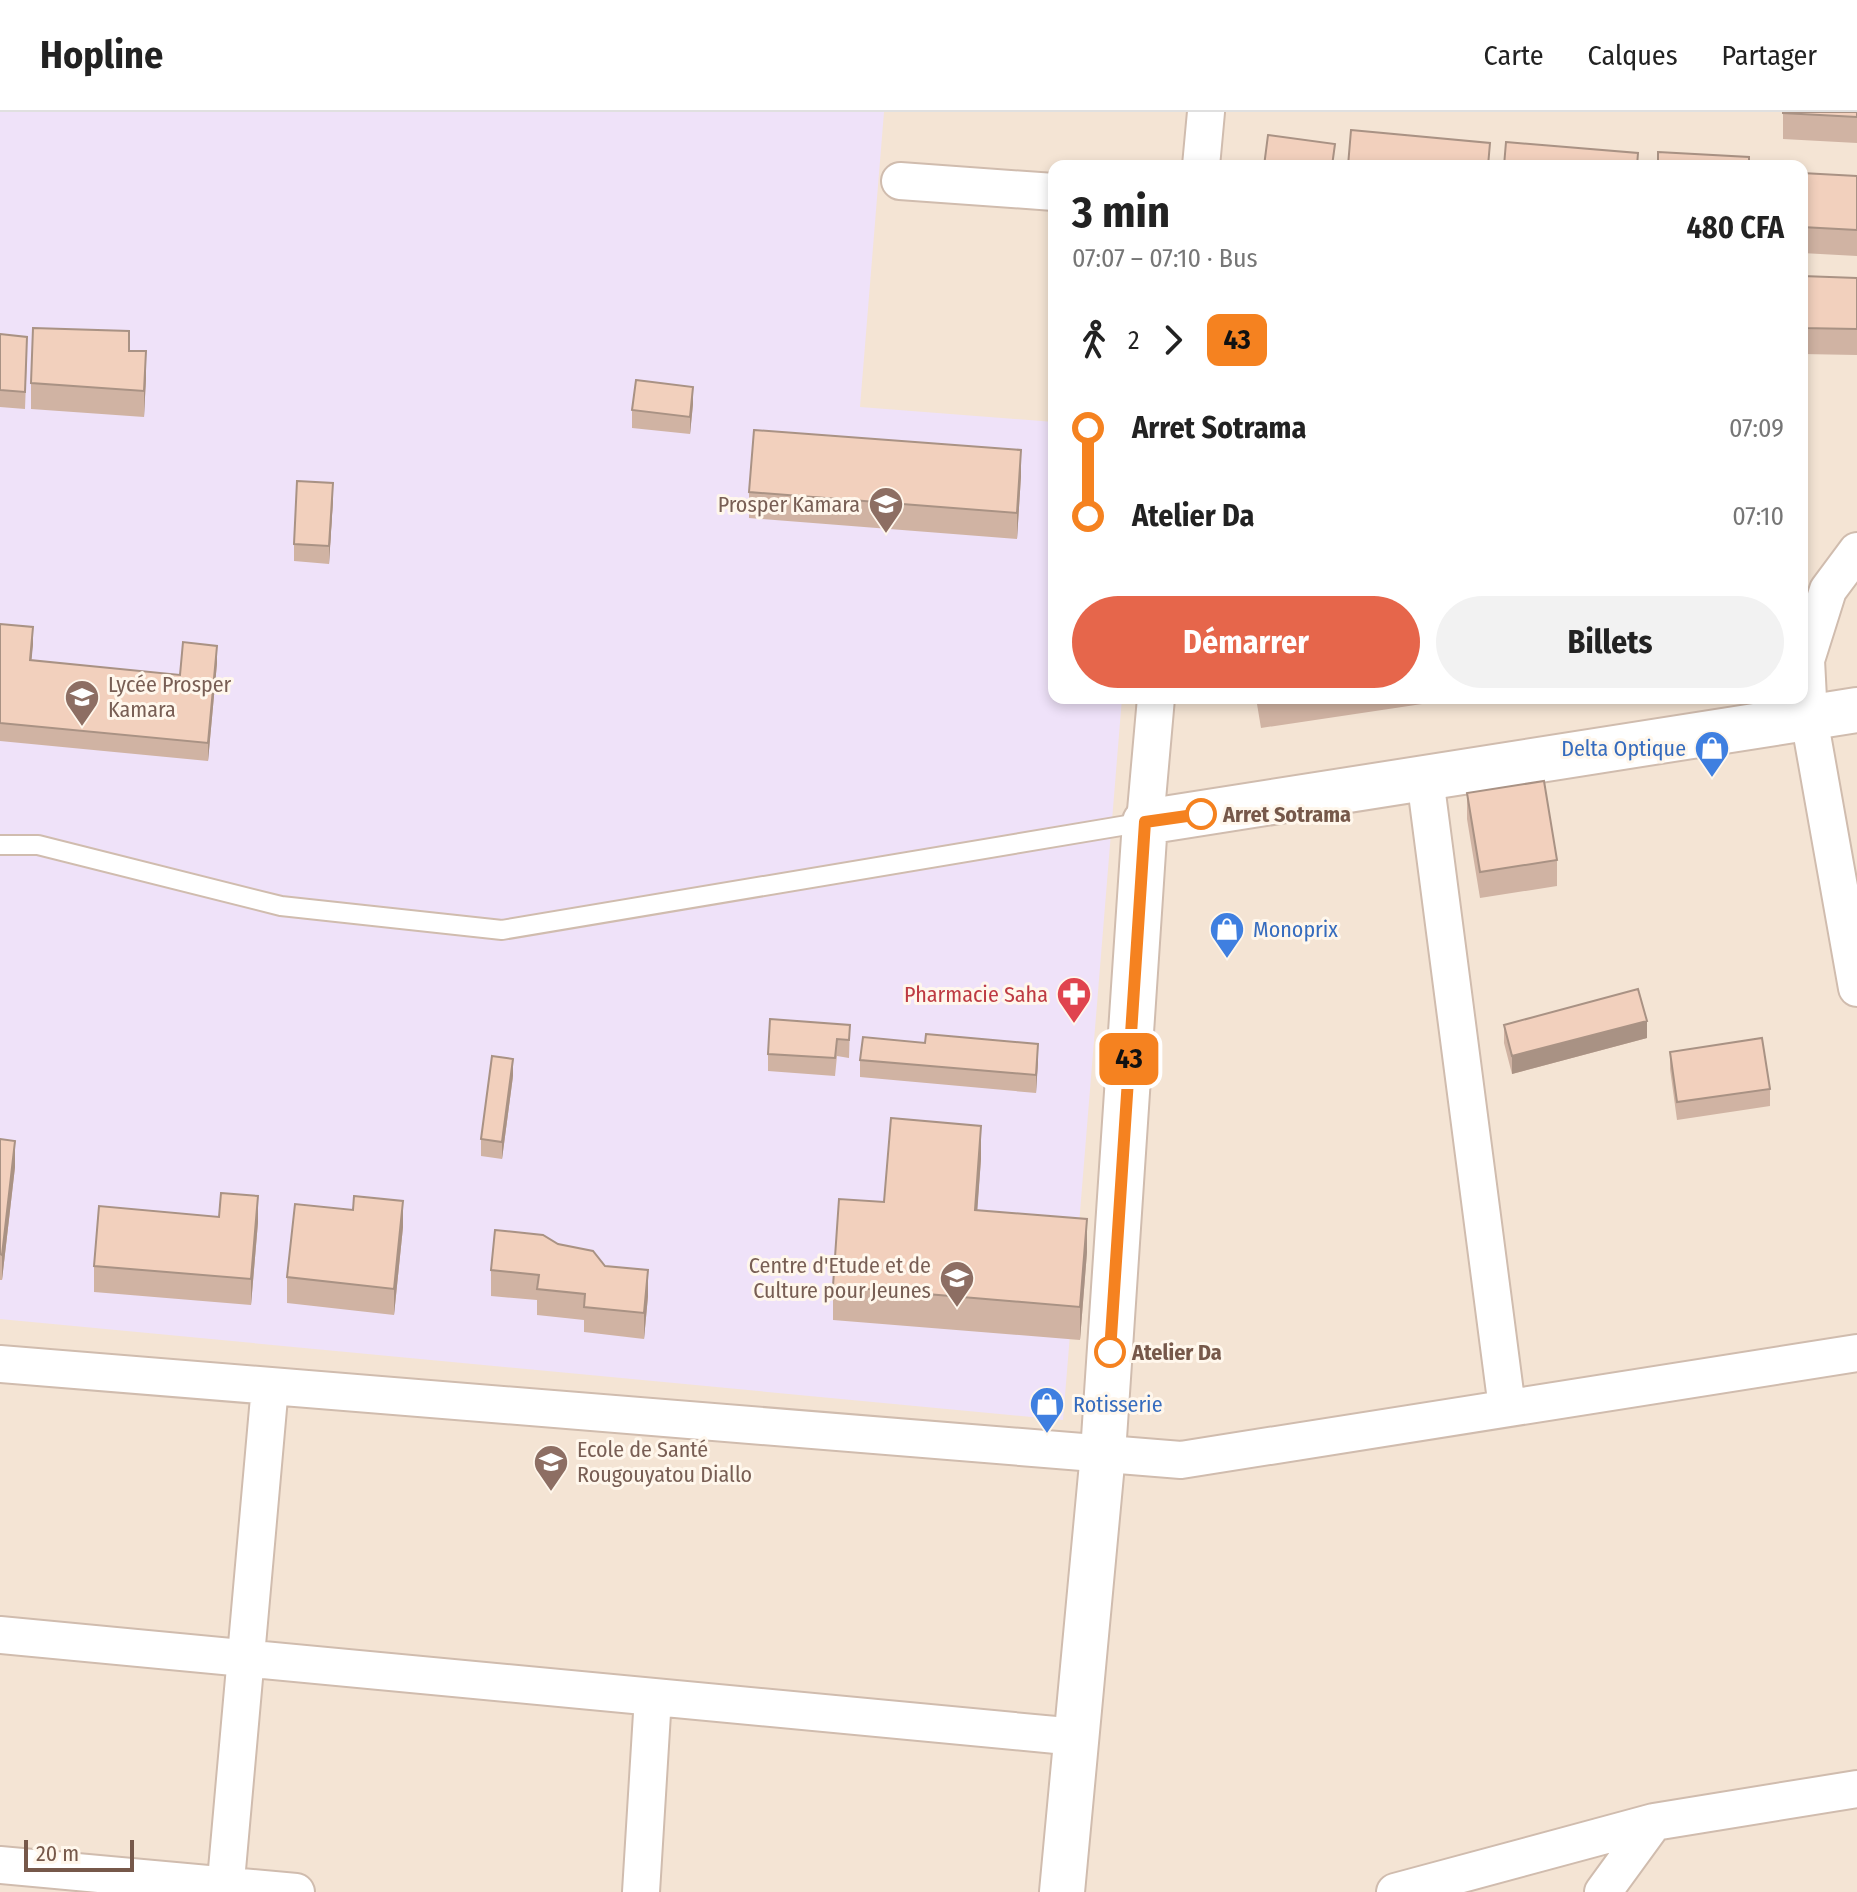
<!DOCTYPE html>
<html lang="fr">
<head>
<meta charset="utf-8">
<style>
	body { margin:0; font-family:"Fira Sans Condensed",sans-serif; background:#f2f2f2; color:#222; height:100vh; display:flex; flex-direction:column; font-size:30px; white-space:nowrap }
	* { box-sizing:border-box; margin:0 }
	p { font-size:26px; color:#767676 }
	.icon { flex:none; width:44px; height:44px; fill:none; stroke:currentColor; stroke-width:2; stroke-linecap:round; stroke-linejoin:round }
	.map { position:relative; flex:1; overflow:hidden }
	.side { position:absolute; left:1048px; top:48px; width:760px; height:544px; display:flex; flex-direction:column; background:#fff; border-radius:16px; box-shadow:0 4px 12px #0003 }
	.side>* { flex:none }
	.badge { padding:0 16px; border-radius:12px; font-size:28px; line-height:52px }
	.scale { position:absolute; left:24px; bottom:20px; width:110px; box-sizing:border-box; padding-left:8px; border:4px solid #76584a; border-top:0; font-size:22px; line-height:28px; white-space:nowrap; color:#76584a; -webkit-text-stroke:6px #fff7ec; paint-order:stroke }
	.map>.badge { position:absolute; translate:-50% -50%; box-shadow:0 0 0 4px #fff }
	.legs { display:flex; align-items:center; gap:12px; height:88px; padding:0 24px; font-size:26px }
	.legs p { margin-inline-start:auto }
	.summary { display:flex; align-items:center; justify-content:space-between; height:136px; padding:0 24px }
	h1 { font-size:44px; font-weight:700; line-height:60px }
	.primary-button { display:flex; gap:16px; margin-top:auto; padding:16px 24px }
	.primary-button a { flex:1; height:92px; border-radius:48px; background:#e6664b; color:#fff; font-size:32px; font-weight:700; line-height:92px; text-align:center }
	.primary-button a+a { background:#f2f2f2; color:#222 }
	ul { padding:0 24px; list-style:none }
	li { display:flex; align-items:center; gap:28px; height:88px; font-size:30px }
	li i { display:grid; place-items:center; width:12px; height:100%; margin:0 10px; background:currentColor }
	li i::after { content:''; width:20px; height:20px; margin:-10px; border:6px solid; border-radius:50%; background:#fff }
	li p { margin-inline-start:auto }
	li:first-child i { background:linear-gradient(#0000 50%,currentColor 0) }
	li:last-child i { background:linear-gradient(currentColor 50%,#0000 0) }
	header { display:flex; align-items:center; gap:48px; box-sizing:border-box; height:112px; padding:0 40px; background:#fff; border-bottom:2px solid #e0e0e0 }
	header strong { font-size:38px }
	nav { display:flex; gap:44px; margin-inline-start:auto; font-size:28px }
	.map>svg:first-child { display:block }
</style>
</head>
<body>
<header>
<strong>Hopline</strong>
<nav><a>Carte</a><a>Calques</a><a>Partager</a></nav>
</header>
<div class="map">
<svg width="1857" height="1780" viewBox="0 0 1857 1780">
	<rect width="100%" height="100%" fill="#fcf2e6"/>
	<!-- residential -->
	<path fill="#f4e4d4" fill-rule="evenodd" d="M0,0H1857V1780H0ZM1054,54H1802V586H1054Z"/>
	<!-- education -->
	<path fill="#efe2f9" d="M0,0H884L860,295L1054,310V586H1122L1063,1308L0,1207Z"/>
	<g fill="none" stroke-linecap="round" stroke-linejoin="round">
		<!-- service casing -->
		<g stroke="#d0bcae" stroke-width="22">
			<path id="service" d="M0,733H38L281,794L502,818L1145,710"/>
		</g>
		<!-- minor casing -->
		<g stroke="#d0bcae" stroke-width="40">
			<path id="minor" d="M1201,54L1206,0
				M900,69L1054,80
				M1857,439L1828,478L1806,548L1809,606L1857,876
				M1425,666L1507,1296
				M1145,710L1156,586
				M0,1252L1181,1348L1857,1241
				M0,1523L1077,1625
				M0,1753L296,1780
				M225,1780L270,1274
				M641,1780L653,1585
				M1395,1780L1654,1710L1857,1677
				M1603,1780L1654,1710"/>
		</g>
		<!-- tertiary casing -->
		<g stroke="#d0bcae" stroke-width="48">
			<path id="tertiary" d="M1062,1780L1103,1341L1145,710L1857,598"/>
		</g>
		<!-- service -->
		<use href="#service" stroke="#fff" stroke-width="18"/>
		<!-- minor -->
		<use href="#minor" stroke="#fff" stroke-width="36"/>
		<!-- tertiary -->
		<use href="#tertiary" stroke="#fff" stroke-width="44"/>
	</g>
	<!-- wall -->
	<path fill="#d0b3a3" d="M1783,0H1857V31L1783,27Z
		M1802,61L1857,64V144L1802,141Z
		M1802,164L1857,166V243L1802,242Z
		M0,222L27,242L25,297L0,295Z
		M129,239L146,265L144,305L31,297V271Z
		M693,292L690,322L632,316V298Z
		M1021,364L1017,427L749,406V380Z
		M333,388L329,452L294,449V432Z
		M0,512L33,532L31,548L180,563L217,551L208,649L0,629Z
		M1256,586H1422V592L1261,616Z
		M1467,681L1557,748V774L1480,786L1467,707Z
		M850,913L849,946L837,944L835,964L768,959V942Z
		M1504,913L1647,926L1512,962L1504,931Z
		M1670,940L1770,977V994L1677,1008L1670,957Z
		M860,948L1038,949L1036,981L860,965Z
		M513,964L502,1047L481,1044V1027Z
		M0,1027L15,1055L2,1168H0Z
		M981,1047L977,1098L1087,1140L1080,1228L833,1208V1174L884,1090Z
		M353,1098L403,1115L394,1203L287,1191V1165Z
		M258,1110L251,1193L94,1180V1154Z
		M558,1132L605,1154L648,1184L644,1227L584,1220V1208L537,1203V1188L491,1184V1158Z"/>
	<!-- shaded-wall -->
	<path fill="#a99284" d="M146,239V265L144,305V279Z
		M693,275V292L690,322V305Z
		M1021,338V364L1017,427V401Z
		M333,371V388L329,452V434Z
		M33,515V532L30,565V548Z
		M217,534V551L208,649V631Z
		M1647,909V926L1512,962V944Z
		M1038,932V949L1036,981V963Z
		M513,947V964L502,1047V1030Z
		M981,1014V1047L975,1131V1098Z
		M15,1029V1055L2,1168V1143Z
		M258,1084V1110L251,1193V1167Z
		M403,1089V1115L394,1203V1177Z
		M1087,1107V1140L1080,1228V1195Z
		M648,1158V1184L644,1227V1201Z"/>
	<!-- building -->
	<path fill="#f2d0bd" stroke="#a99284" stroke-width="2" d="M1783,0H1857V5L1783,1Z
		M1351,18L1490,31L1488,54H1348Z
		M1268,23L1335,32L1332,54H1264Z
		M1506,30L1638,41L1637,54H1504Z
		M1658,40L1749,45V54H1658Z
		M1802,61L1857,64V118L1802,115Z
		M1802,164L1857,166V217L1802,216Z
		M33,216L129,219V239H146L144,279L31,271Z
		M0,222L27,225L25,280L0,278Z
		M636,268L693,275L690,305L632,298Z
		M754,318L1021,338L1017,401L749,380Z
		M297,369L333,371L329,434L294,432Z
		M0,512L33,515L30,548L180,563L183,530L217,534L208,631L0,611Z
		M1260,586H1290L1261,590Z
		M1544,669L1557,748L1480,760L1467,681Z
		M1638,877L1647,909L1512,944L1504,913Z
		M770,907L850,913L849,928L837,927L835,946L768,942Z
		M926,922L1038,932L1036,963L860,948L863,925L925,931Z
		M1762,926L1770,977L1677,990L1670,940Z
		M492,944L513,947L502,1030L481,1027Z
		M891,1006L981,1014L975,1098L1087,1107L1080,1195L833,1174L839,1087L884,1090Z
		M0,1027L15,1029L2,1143L0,1142Z
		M221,1081L258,1084L251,1167L94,1154L99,1094L219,1105Z
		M354,1084L403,1089L394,1177L287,1165L295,1092L353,1098Z
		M495,1118L543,1123L558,1132L593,1139L605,1154L648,1158L644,1201L584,1195L585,1182L537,1177L539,1163L491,1158Z"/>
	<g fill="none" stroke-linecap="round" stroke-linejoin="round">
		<!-- line-1 casing -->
		<g stroke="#fff" stroke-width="18">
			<path id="line-1" d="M1110,1240L1145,710L1201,702"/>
		</g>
		<!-- line-1 -->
		<use href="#line-1" stroke="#f58220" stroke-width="12"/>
	</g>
	<!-- icons -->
	<defs>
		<g id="school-pin" transform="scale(1.8)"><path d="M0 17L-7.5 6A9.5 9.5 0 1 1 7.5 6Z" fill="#8d6e63" stroke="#fff7ec"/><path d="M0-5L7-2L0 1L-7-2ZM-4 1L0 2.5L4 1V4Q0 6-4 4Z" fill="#fff"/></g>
		<g id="shop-pin" transform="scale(1.8)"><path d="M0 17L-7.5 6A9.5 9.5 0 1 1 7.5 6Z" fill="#3f7fe0" stroke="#fff7ec"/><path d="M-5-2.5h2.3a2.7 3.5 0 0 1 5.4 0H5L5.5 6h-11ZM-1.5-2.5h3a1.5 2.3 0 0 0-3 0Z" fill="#fff"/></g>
		<g id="pharmacy-pin" transform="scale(1.8)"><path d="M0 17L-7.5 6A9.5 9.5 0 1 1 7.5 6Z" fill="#e0444e" stroke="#fff7ec"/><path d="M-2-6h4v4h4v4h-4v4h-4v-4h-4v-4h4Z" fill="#fff"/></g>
	</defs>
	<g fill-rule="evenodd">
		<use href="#school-pin" x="886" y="392"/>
		<use href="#school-pin" x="82" y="585"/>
		<use href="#shop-pin" x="1712" y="636"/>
		<use href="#shop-pin" x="1227" y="817"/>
		<use href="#pharmacy-pin" x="1074" y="882"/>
		<use href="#school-pin" x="957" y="1166"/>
		<use href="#shop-pin" x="1047" y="1292"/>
		<use href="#school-pin" x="551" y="1350"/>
	</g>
	<!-- markers -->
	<g fill="#fff" stroke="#f58220" stroke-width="4">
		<circle cx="1201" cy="702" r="14"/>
		<circle cx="1110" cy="1240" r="14"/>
	</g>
	<g text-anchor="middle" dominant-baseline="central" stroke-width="6" stroke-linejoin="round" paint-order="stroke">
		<!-- education labels -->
		<g font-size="22" fill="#785e54" stroke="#fff7ec" text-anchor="end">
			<text x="860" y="392">Prosper Kamara</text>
			<text x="108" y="572" text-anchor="start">Lycée Prosper<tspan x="108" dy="25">Kamara</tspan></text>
			<text x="931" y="1153">Centre d'Etude et de<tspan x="931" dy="25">Culture pour Jeunes</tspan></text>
			<text x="577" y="1337" text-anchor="start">Ecole de Santé<tspan x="577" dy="25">Rougouyatou Diallo</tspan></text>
		</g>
		<!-- shop labels -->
		<g font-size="22" fill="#366cbe" stroke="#fff7ec" text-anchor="start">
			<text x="1686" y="636" text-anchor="end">Delta Optique</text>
			<text x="1253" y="817">Monoprix</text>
			<text x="1073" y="1292">Rotisserie</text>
		</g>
		<!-- stop labels -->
		<g font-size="22" font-weight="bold" fill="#76584a" stroke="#fff7ec" text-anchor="start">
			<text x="1223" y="702">Arret Sotrama</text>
			<text x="1132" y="1240">Atelier Da</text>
		</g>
		<!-- health labels -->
		<g font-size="22" fill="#be3a42" stroke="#fff7ec" text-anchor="end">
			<text x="1048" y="882">Pharmacie Saha</text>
		</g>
	</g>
</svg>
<div class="scale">20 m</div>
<b class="badge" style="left:1129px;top:947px;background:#f58220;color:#111">43</b>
<section class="side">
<div class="summary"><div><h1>3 min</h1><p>07:07 – 07:10 · Bus</p></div><b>480 CFA</b></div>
<div class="legs"><svg class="icon" aria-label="walk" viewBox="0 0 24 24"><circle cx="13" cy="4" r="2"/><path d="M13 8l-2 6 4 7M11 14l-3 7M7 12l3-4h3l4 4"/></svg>2<svg class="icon" aria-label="forward" viewBox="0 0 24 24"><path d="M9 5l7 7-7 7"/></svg><b class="badge" style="background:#f58220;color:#111">43</b></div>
<ul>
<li><i style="color:#f58220"></i><b>Arret Sotrama</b><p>07:09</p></li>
<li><i style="color:#f58220"></i><b>Atelier Da</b><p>07:10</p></li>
</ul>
<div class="primary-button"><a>Démarrer</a><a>Billets</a></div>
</section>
</div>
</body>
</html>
